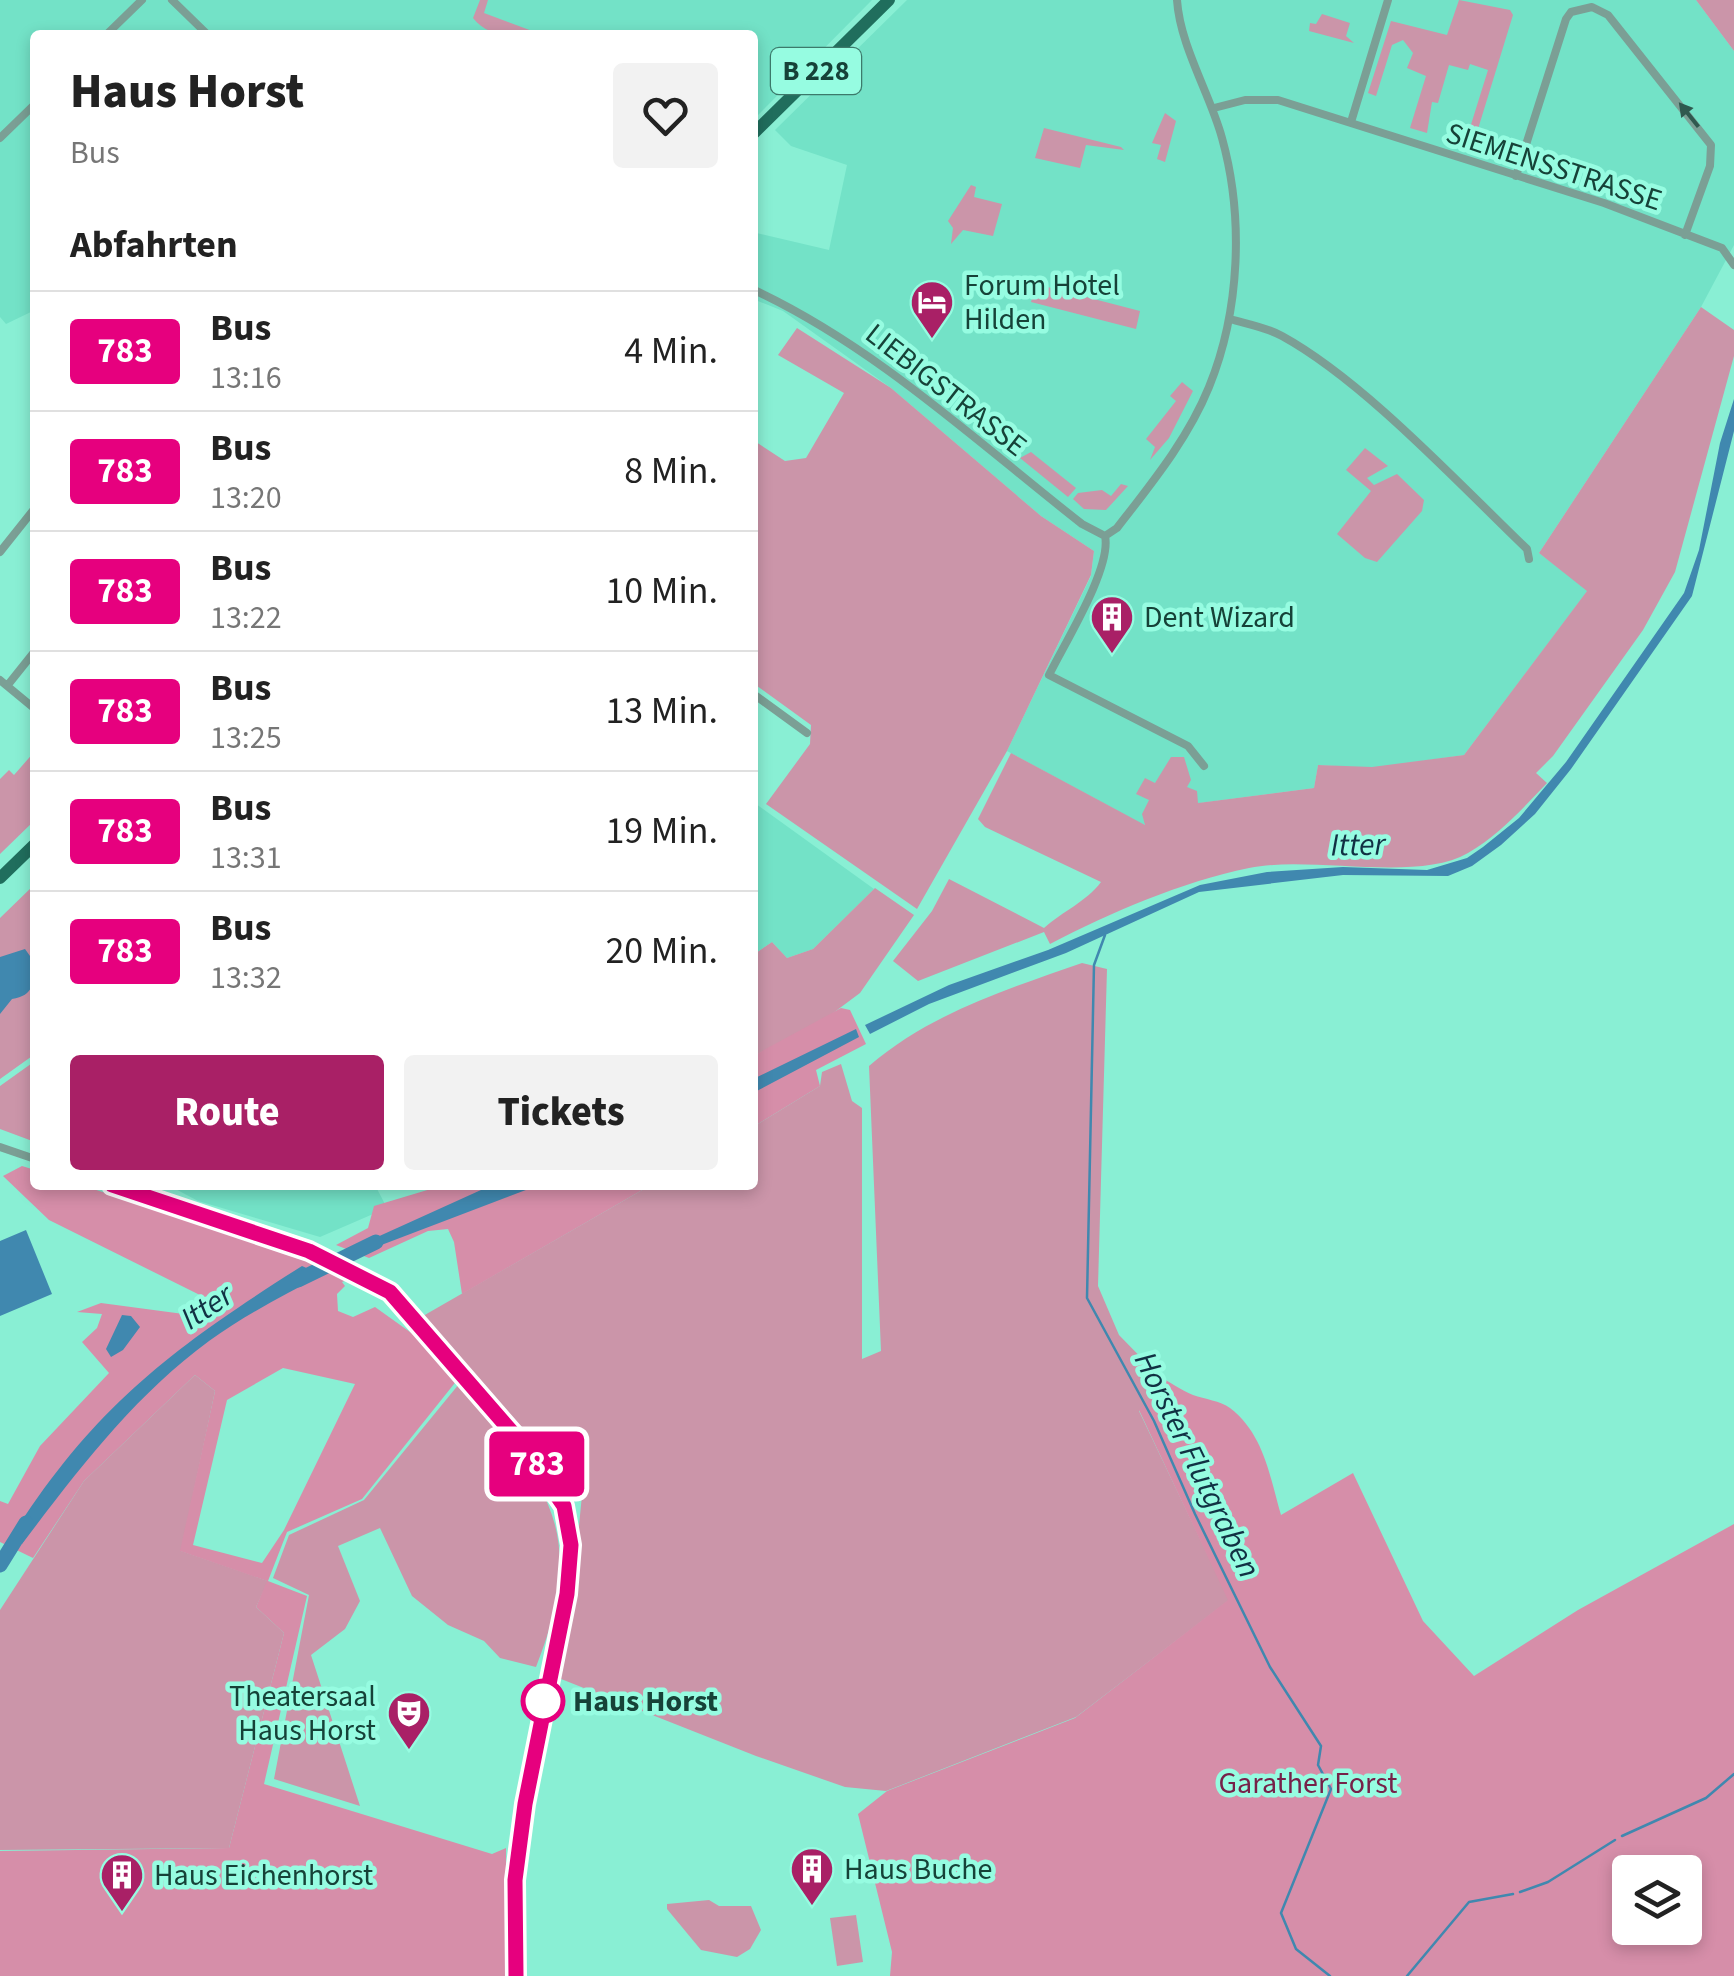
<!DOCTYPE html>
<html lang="de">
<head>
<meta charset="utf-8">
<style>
	body { margin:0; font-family:"Source Sans 3",sans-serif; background:#f2f2f2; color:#222; height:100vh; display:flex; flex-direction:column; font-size:38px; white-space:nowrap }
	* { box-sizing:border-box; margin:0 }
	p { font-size:32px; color:#767676 }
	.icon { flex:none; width:55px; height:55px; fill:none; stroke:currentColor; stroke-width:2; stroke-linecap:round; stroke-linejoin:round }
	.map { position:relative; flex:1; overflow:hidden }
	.details { position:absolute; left:30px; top:30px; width:728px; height:1160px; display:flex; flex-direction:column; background:#fff; border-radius:10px; box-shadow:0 5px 15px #0003 }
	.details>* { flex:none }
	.badge { padding:0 20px; border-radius:8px; font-size:35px; line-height:65px }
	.buttons { position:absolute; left:1612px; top:1855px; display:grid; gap:20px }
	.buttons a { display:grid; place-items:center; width:90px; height:90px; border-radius:10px; background:#fff; box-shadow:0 5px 15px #0003; font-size:50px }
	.map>.badge { position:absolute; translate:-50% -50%; box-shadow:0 0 0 5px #fff }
	h2 { padding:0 40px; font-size:38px; line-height:90px }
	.round { display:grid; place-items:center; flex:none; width:105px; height:105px; border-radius:10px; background:#f2f2f2 }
	.overview { display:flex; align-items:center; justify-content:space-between; height:170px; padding:0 40px }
	h1 { font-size:48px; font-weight:800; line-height:75px }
	.cta { display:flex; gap:20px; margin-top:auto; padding:20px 40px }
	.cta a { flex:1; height:115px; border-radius:10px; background:#a92066; color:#fff; font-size:40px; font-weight:800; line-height:115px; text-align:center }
	.cta a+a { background:#f2f2f2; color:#222 }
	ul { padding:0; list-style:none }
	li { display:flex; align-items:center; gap:30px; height:120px; padding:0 40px; border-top:2px solid #e0e0e0 }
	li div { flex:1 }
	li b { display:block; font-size:38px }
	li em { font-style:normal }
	li .badge { min-width:110px; font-weight:700; text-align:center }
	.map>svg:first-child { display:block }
</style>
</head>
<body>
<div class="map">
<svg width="1734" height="1976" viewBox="0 0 1734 1976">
	<rect width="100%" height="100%" fill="#89efd4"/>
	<!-- built -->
	<path fill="#73e2c7" d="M0,0H872L753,120L752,35H35V310L6,324L0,317Z
		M907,0H1696L1734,51V245L1701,307L1539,553L1588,590L1464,755L1372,768L1318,765L1314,788L1199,803L1144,825L1007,751L1091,576L1094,551L1041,516L891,388L783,311L753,299L752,232L829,250L847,165L791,146L775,130Z
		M752,801L874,889L813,949L787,958L772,942L753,955Z
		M168,1185H375L387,1208L320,1237L198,1201Z"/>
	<!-- green -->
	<path fill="#cb95a9" d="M480,0H488L484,13L543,35C518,35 490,40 473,18Z
		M1459,0L1510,10L1513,15L1474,142L1498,150V158L1464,147L1488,70L1470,64L1468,70L1449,65L1438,103L1432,102L1427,133L1410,128L1426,76L1407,68L1413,53L1403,40L1392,45L1376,96L1368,93L1391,21L1447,35Z
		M1696,0H1734V51Z
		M1322,14L1350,23L1346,36L1354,43L1309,31L1310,23L1316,24Z
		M1165,113L1176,121L1165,162L1157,159L1161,145L1152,143Z
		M1044,128L1121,147L1124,150L1086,145L1080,168L1035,158Z
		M971,185L976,187L974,197L1002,204L993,236L963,230L951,244L953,228L948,221Z
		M1036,284L1140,311L1136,329L1031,302Z
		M1701,307L1734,330V356L1675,572L1643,630L1553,756L1536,773L1547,783C1523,808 1499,835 1468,853C1416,883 1311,855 1249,868C1181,882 1112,912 1050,944L1044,932L918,981L893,961L932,911L949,879L1044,928C1063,911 1086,902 1101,882L985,827L978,819L1011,753L1145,825L1142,814L1149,800L1136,794L1145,778L1155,783L1171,757H1184L1191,780L1187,787L1197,791L1198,803L1314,788L1318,765L1372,767L1464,755L1587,591L1539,553Z
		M797,328L891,388L1041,516L1094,551L1091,575L1007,751L917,909L766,804L810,744L811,725L753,683V440L785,461L806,458L844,393L778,355Z
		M1182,382L1193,391L1169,438L1150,460L1155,447L1146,439L1176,401L1170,396Z
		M1365,448L1388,466L1367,478L1374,485L1397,474L1424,500L1422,511L1377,562L1365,558L1337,534L1371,491L1346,470Z
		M1031,452L1076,488L1068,497L1020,458Z
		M1121,484L1128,486L1106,510L1084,509L1073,499L1078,493L1102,490L1111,496Z
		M35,751V820L0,854V779L9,770L14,775Z
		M35,884V1054L0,1079V918Z
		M875,888L914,915L860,993L817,1025L753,1056V955L772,942L787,958L813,949Z
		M1082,963L1107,969L1098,1286L1119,1335L1158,1375L1154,1393L1139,1411L1229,1600L1076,1717L886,1791L845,1787L756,1756L556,1677L572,1597L582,1495L423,1316L651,1185H752L753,1127L820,1086L822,1072L841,1064L852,1101L862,1108V1359L881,1351L869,1066C931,1013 1005,990 1082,963Z
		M35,1061V1142L0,1129V1086Z
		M195,1375L215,1391L181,1551L268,1581L256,1607L284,1633L229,1848L0,1850V1610L84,1481Z
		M459,1384C547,1482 590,1531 536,1667L500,1658L484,1641L448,1625L412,1596L380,1528L338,1546L360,1601L345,1629L311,1655L360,1806L274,1779L309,1595L273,1578L289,1535L364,1500Z
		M709,1900L719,1906H751L761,1930L750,1949L737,1957L701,1950L667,1909V1904Z
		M856,1915L863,1962L837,1966L830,1918Z"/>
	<!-- forest -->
	<path fill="#d68ea9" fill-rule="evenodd" d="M841,1008L850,1010L866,1044L816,1070L820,1086L753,1127V1056Z
		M22,1166L35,1170V1185H81L350,1273L354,1277L342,1282L345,1286L337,1294L338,1311L353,1317L375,1307L431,1347L458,1379L362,1499L287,1532L268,1581L307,1596L264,1784L492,1854L506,1848V1976H0V1851L229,1848L284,1633L256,1607L267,1581L180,1551L215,1391L195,1375L84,1481L33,1558L0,1542V1501L8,1504L40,1446L109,1373L82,1342L97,1328L102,1314L77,1312L101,1303L206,1317L220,1305L49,1220L3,1176ZM283,1368L355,1384L284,1530L262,1563L193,1545L227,1400Z
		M444,1185H651L462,1294L454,1242L448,1229L428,1231L369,1258L336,1245L368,1228L374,1206Z
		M1158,1375C1169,1382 1181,1390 1193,1395C1205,1399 1220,1401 1230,1408C1264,1434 1270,1477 1281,1515L1353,1473L1423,1621L1474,1676L1578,1610L1734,1524V1976H890L892,1952L858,1814L887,1791L1075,1718L1228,1600L1139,1410L1154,1393ZM1630,1872H1685V1928H1630Z"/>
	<!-- water -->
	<path fill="#4088af" d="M1734,399V431L1692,596L1571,769L1535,814L1501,845L1472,866L1448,876L1343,875L1199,892L1066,953L929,1004L870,1034L865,1025L949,985L1048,950L1200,885L1267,872L1343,867L1427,870L1467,858L1483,847L1519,818L1566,762L1684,593L1699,550L1720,443Z
		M25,949L35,963C35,981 34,996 12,999L0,1014V957Z
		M856,1029L859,1037L753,1093V1079Z
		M492,1185H539L363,1252L353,1248Z
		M26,1230L52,1294L0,1316V1241Z
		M302,1266L322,1275C284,1295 245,1315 209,1341C134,1396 78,1470 22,1544L12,1536C94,1406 174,1347 302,1266Z
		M122,1315L131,1316L140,1327L123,1350L111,1357L106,1349Z"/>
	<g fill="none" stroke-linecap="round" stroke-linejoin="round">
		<!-- stream -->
		<path stroke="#4088af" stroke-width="2.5" d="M1105,935L1094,965L1087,1298L1154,1421L1195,1514L1270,1667L1321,1746L1318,1765L1331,1789L1281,1913L1296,1949L1330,1976
			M1622,1836L1706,1798L1734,1774
			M1520,1892L1548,1882L1615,1840
			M1407,1976L1469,1902L1513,1894"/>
		<!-- river -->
		<path stroke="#4088af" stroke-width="15" d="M298,1280L376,1242
			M0,1565L26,1523"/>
		<!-- street -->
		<path stroke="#7b9f95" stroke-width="8" d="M172,0L207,34
			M106,35L142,0
			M1214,108L1245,100H1278L1604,203L1722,248L1734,265
			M1351,122L1388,0
			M0,138L35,104
			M1516,176L1566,19L1571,12L1592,7L1608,15L1711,145L1710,166L1685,235
			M752,289C875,346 976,441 1082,524L1105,536
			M1230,319C1247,324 1266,327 1282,336C1364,381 1458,483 1527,549L1529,559
			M1105,536L1117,528C1151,484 1188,439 1209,387C1240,311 1244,217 1222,138C1210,94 1180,46 1177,0
			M1105,536C1112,568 1064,644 1049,675L1188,746L1204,766
			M0,552L35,508
			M0,680L35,709
			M7,686L35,651
			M752,693L807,733
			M0,1147L35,1159
			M112,1185L317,1254L390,1292L517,1438L564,1506L571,1545L567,1595L525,1804L515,1880L516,1976"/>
		<!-- primary -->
		<path stroke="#206e5d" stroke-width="12" d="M752,135L889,0
			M0,878L35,844"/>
	</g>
	<!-- one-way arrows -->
	<defs><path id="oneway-solid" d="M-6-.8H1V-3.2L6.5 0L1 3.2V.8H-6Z" transform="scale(2.5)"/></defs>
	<use fill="#2f594f" href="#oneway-solid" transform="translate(1689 115) rotate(-129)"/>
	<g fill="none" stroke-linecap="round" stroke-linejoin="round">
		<!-- line casing -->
		<g stroke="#fff" stroke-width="22">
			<path id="line" d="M112,1185L309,1251L390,1292L517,1438L564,1506L571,1545L567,1594L525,1804L515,1880L516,1976"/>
		</g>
		<!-- line -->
		<use href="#line" stroke="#e6007e" stroke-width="15"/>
	</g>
	<!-- icons -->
	<defs>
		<g id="hotel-pin" transform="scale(2.25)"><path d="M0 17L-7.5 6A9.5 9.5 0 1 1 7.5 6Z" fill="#a92066" stroke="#96fce1"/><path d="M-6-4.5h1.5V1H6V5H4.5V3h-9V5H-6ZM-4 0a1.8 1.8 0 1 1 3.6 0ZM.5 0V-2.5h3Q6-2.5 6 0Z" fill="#fff"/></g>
		<g id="building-pin" transform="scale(2.25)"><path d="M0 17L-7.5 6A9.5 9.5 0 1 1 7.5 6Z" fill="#a92066" stroke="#96fce1"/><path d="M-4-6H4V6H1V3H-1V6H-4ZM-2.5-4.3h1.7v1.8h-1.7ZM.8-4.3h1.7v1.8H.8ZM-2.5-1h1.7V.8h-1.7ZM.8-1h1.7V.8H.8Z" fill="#fff"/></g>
		<g id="theatre-pin" transform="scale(2.25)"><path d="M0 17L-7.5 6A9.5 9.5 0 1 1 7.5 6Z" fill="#a92066" stroke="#96fce1"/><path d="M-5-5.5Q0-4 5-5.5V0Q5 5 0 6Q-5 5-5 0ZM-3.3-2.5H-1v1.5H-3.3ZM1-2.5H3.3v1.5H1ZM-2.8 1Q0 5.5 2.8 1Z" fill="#fff"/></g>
	</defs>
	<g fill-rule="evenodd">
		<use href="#hotel-pin" x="932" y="302"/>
		<use href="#building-pin" x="1112" y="617"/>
		<use href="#theatre-pin" x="409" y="1713"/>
		<use href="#building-pin" x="812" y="1869"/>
		<use href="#building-pin" x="122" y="1875"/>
	</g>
	<!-- markers -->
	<circle fill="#fff" stroke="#e6007e" stroke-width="5" cx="543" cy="1701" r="20"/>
	<g text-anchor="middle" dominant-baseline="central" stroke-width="9" stroke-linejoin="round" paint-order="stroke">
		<!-- shield labels -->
		<rect fill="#96fce1" stroke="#3c7a6b" stroke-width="2.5" x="771" y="48" width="90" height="46" rx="8"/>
		<g font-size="28" font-weight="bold" fill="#164238">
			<text x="816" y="71">B 228</text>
		</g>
		<!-- street labels -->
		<g font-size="30" fill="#164238" stroke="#96fce1">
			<text transform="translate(1554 167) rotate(18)">SIEMENSSTRASSE</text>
			<text transform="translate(946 390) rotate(38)">LIEBIGSTRASSE</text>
		</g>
		<!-- poi labels -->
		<g font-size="30" fill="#164238" stroke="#96fce1" text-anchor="start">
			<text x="964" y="285">Forum Hotel<tspan x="964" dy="34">Hilden</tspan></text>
			<text x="1144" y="617">Dent Wizard</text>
			<text x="376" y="1696" text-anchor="end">Theatersaal<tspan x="376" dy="34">Haus Horst</tspan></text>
			<text x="844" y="1869">Haus Buche</text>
			<text x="154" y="1875">Haus Eichenhorst</text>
		</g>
		<!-- stop labels -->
		<g font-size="30" font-weight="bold" fill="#164238" stroke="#96fce1" text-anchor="start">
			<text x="573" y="1701">Haus Horst</text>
		</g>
		<!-- park labels -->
		<g font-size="30" fill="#762149" stroke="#96fce1">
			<text x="1308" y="1783">Garather Forst</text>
		</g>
		<!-- water labels -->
		<g font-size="32" font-style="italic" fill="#113143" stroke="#96fce1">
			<text transform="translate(1358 845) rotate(-1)">Itter</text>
			<text transform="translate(207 1307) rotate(-34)">Itter</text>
			<text transform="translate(1197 1465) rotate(64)">Horster Flutgraben</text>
		</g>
	</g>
</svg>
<div class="buttons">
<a><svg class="icon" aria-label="layers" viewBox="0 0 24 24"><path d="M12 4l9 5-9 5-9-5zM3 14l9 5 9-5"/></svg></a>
</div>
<b class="badge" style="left:537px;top:1464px;background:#e6007e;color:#fff">783</b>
<section class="details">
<div class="overview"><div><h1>Haus Horst</h1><p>Bus</p></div><a class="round"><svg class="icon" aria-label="heart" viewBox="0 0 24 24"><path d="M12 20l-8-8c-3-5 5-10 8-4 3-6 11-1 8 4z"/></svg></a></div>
<h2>Abfahrten</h2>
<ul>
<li><span class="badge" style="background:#e6007e;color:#fff">783</span><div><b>Bus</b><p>13:16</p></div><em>4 Min.</em></li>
<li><span class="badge" style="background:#e6007e;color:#fff">783</span><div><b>Bus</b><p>13:20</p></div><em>8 Min.</em></li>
<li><span class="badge" style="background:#e6007e;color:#fff">783</span><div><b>Bus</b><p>13:22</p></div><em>10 Min.</em></li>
<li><span class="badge" style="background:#e6007e;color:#fff">783</span><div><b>Bus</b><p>13:25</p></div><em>13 Min.</em></li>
<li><span class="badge" style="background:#e6007e;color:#fff">783</span><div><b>Bus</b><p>13:31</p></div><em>19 Min.</em></li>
<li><span class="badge" style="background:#e6007e;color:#fff">783</span><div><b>Bus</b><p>13:32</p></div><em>20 Min.</em></li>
</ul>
<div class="cta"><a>Route</a><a>Tickets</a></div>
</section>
</div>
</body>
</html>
